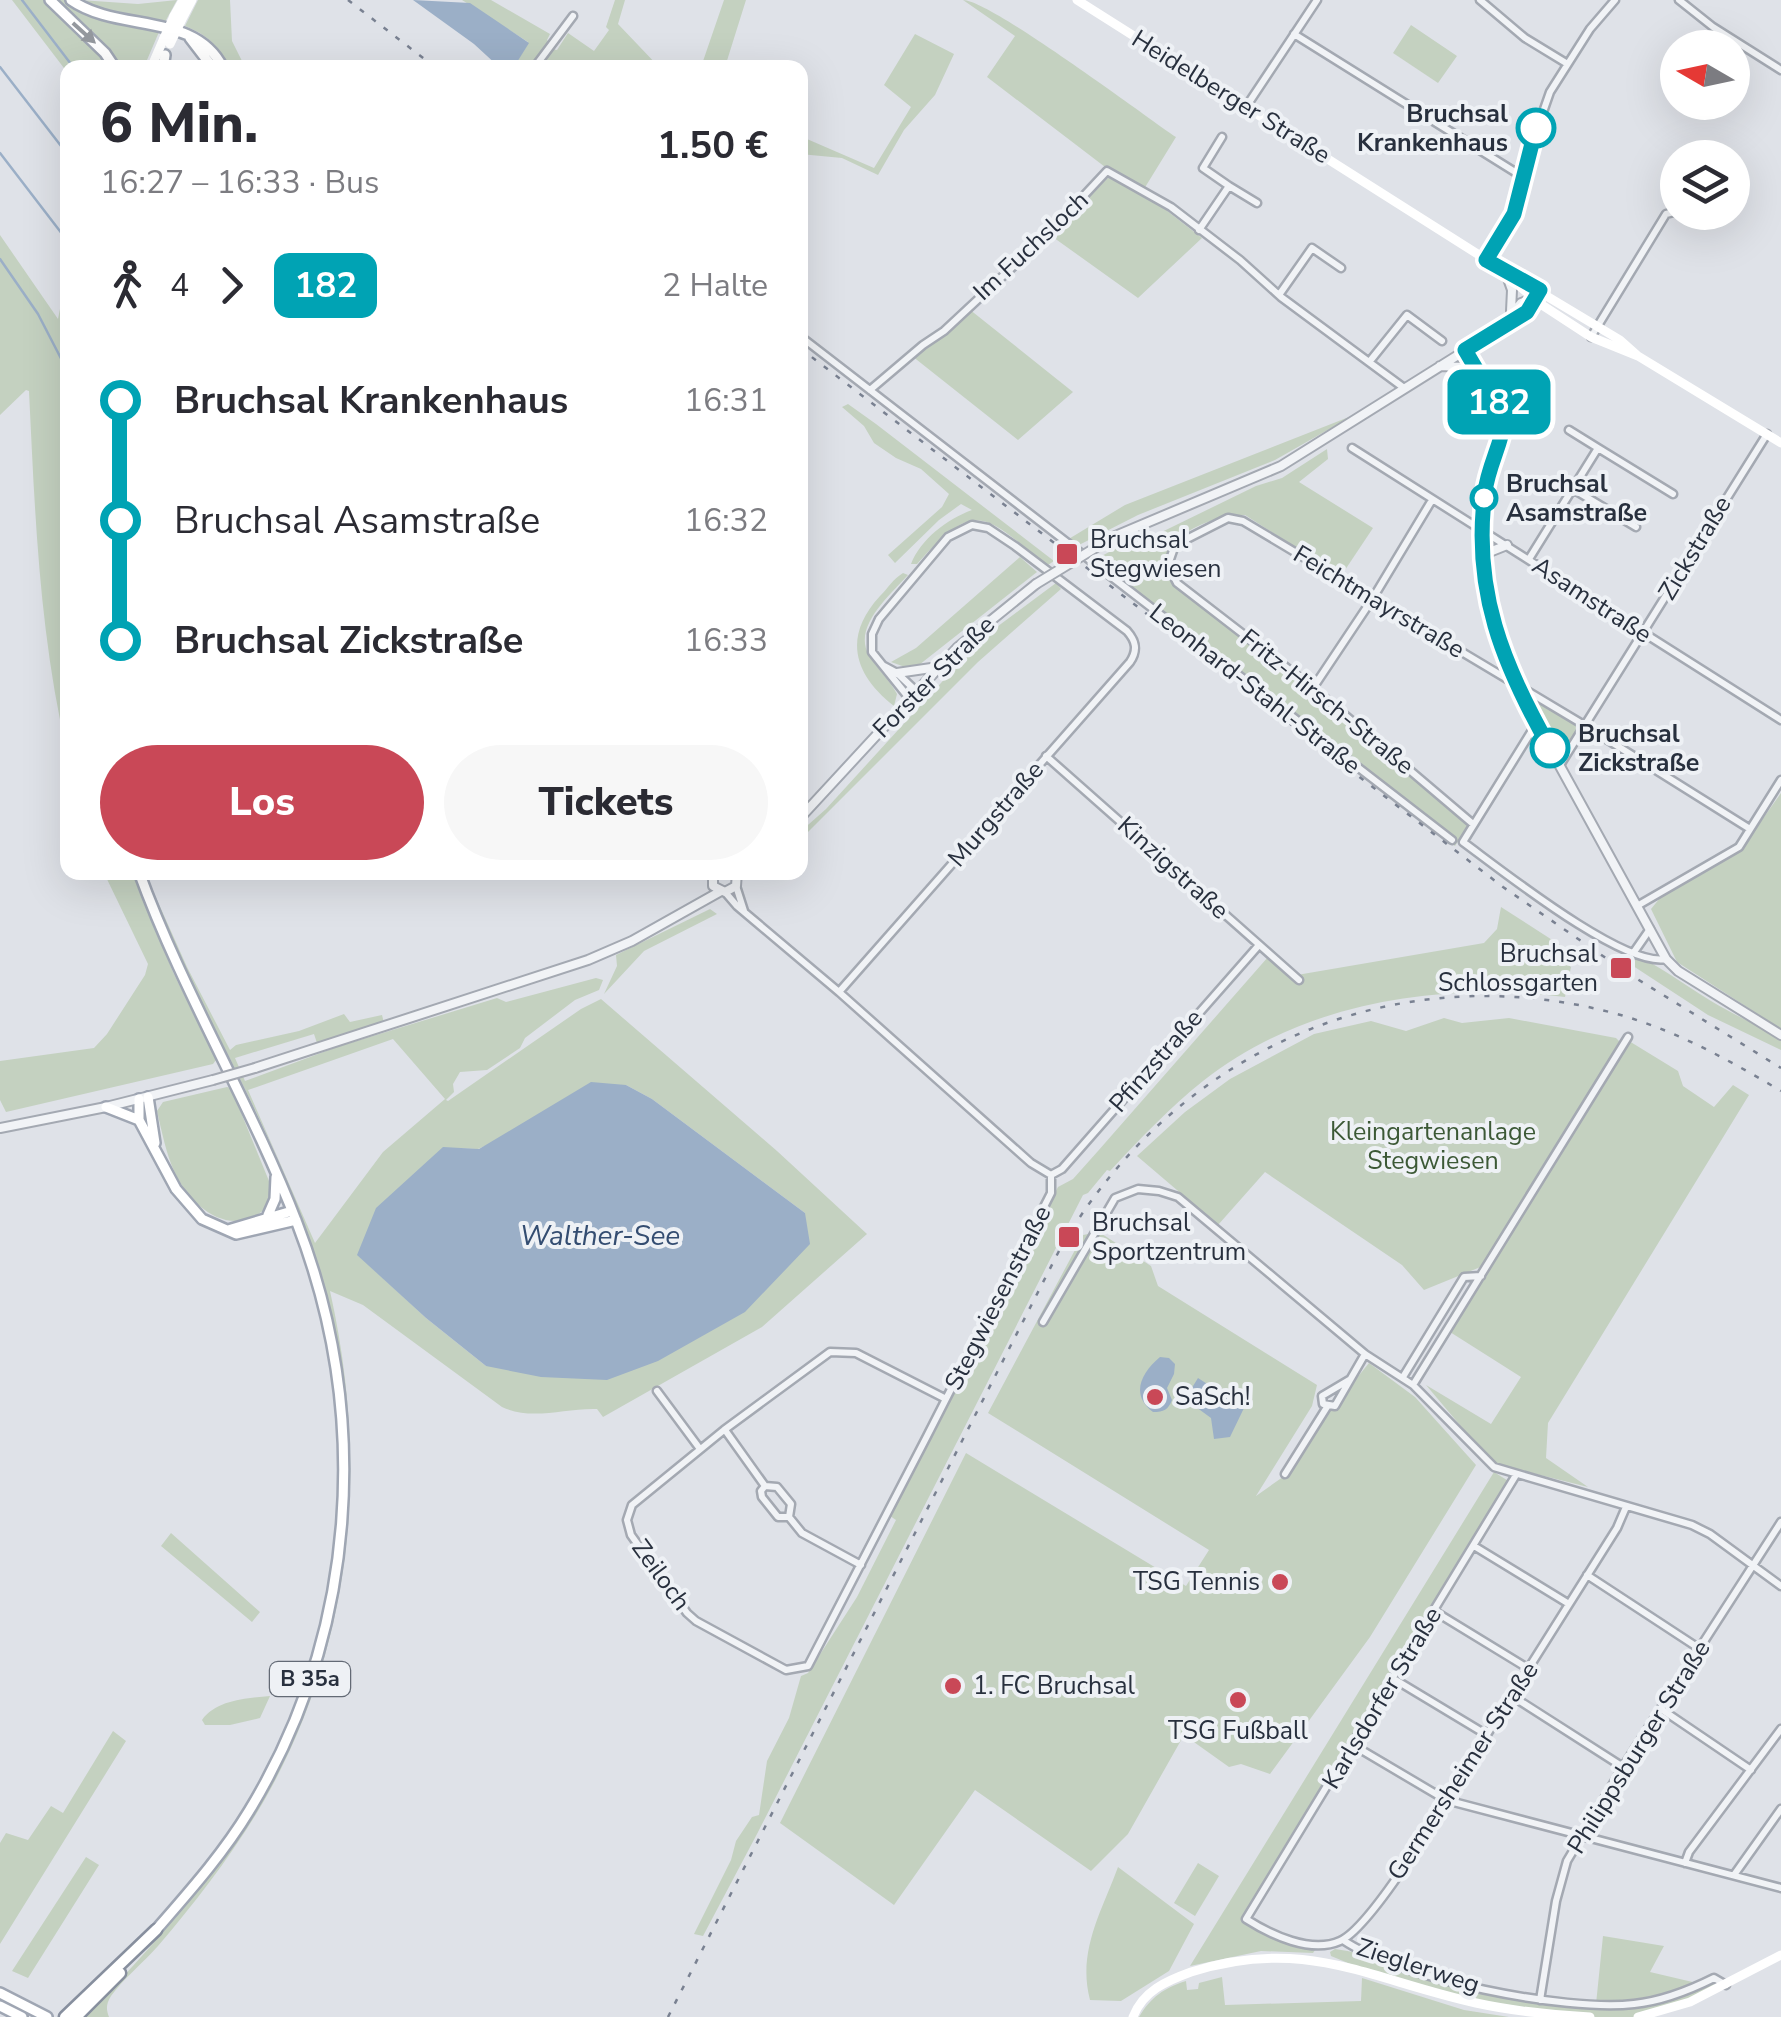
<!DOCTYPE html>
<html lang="de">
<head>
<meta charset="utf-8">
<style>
	body { margin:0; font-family:"Nunito Sans",sans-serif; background:#f7f7f7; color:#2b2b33; height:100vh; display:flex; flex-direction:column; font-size:38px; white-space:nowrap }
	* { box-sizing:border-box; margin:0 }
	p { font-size:32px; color:#7c7c81 }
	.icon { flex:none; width:55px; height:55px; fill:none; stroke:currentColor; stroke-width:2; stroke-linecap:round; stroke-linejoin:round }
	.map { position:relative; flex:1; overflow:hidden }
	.details { position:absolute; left:60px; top:60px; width:748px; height:820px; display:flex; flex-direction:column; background:#fff; border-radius:20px; box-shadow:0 10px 40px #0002 }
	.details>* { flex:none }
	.badge { padding:0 20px; border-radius:15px; font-size:35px; line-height:65px }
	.needle { width:65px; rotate:279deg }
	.controls { position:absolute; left:1660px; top:30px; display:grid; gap:20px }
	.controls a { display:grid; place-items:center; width:90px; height:90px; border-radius:50%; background:#fff; box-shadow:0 10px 40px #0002; font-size:50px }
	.map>.badge { position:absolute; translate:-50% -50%; box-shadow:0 0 0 5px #fff }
	.legs { display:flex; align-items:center; gap:15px; height:110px; padding:0 40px; font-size:32px }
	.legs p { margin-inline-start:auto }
	.summary { display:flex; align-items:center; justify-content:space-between; height:170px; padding:0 40px }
	h1 { font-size:55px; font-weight:800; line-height:75px }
	.action { display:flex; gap:20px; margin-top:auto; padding:20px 40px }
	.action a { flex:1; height:115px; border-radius:60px; background:#c94857; color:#fff; font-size:40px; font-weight:800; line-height:115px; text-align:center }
	.action a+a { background:#f7f7f7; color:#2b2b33 }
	ul { padding:0 40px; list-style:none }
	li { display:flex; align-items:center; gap:35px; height:120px; font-size:38px }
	li i { display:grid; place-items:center; width:15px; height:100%; margin:0 12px; background:currentColor }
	li i::after { content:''; width:25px; height:25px; margin:-12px; border:8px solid; border-radius:50%; background:#fff }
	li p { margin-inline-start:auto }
	li:first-child i { background:linear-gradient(#0000 50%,currentColor 0) }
	li:last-child i { background:linear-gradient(currentColor 50%,#0000 0) }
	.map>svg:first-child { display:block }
</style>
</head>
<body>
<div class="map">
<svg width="1781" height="2017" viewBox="0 0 1781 2017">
	<rect width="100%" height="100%" fill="#dfe2e8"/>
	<!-- green -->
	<path fill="#c4d1c0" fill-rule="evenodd" d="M12,0H46L111,67L68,68L67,72Z
		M55,0H64L93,18L159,32L144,67H119Z
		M80,0L138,4L177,0L165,22L115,14Z
		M198,0H230L232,41L245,67H227C219,45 207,35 185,26Z
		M462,0H491L550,34L547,40L550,43L532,67H514L528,42Z
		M615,0H625L618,24L659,67L536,68L551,49L557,50L568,33L594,51L609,30L606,27Z
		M724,0H746L725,67H701Z
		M963,0C990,0 1142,114 1176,137L1144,189L1109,170L987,77L1015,36Z
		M1411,25L1457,56L1438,83L1393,53Z
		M915,34L954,54L935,95L904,130L878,175L842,158L800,154V136L874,168L911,107L884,85Z
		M1109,177L1116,178L1166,210L1202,238L1138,298L1050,235Z
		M0,235L58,319L67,273L68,350L62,404L68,579L67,752C39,632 35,513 29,391L26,390L0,415Z
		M969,309L1073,392L1018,440L912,356Z
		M848,404L876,424L1054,561L1048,565C984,517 978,495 917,564H911C921,539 947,519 972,510L961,504L939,520L895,563L888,555L942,507L949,494L921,469L896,458L874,443L864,426L842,407Z
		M1354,415L1275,460L1138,515L1077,546L1067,540L1125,505Z
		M1327,449L1328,459L1299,482L1373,528L1341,576L1245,515C1213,515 1163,534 1165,571L1175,586L1328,706L1469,824L1455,846L1132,591L1110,564L1106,567L1096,559L1126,543L1131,547L1256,486L1282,478Z
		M1020,557L1037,572L919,665L905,667L891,662L916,648Z
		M903,573L908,575C891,594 852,627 869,655C877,669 890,680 897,694L894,706C853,674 843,636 880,596C888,588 893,579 903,573Z
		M1056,583L1061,589L978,662L800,840V832L826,809L982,638Z
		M1537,701L1578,727L1563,753L1536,705Z
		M1781,793V1029L1677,962L1651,909L1660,898L1739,852Z
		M104,873H133L173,972L216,1060L213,1064L6,1112L0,1100V1061L94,1048L107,1034L145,975L148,964Z
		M142,873H145L187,967L230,1050L236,1045L299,1031L344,1014L350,1022L382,1015L384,1023L317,1043L314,1034L235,1058L245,1081L337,1047L497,998L506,1002L596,978L603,980L599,990L575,1000L525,1038L520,1048L487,1070L460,1072L453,1084L454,1092L446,1100L448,1101L581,1009L601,999L777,1151L867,1234L762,1327L603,1417L597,1409C564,1408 532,1421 502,1407L363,1305L330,1291C369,1465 354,1642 265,1799C235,1851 197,1900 158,1946C143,1963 124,1978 111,1996C106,2004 106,2009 109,2017H83C310,1798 416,1541 306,1231C263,1107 190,994 142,873ZM393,1039L445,1099L383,1152L315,1243L248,1090ZM626,1085L652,1099L805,1213L486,1366L426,1318L358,1255L443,1148L478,1149Z
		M1501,907L1560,945L1557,955L1571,967L1565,997C1440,982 1305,1001 1203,1081C1169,1108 1140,1139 1110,1171L1107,1170L1088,1193L1083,1195L757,1834L703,1936L694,1934L731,1860L736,1841L752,1817L759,1815L767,1761L789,1718L801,1676L808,1673L857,1597L896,1520L890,1516L1058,1187L1073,1179L1098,1151L1268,957L1291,976L1484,943L1497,929Z
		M710,909L717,914L644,951L604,994L617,966L616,955Z
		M1629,952C1659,965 1683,984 1711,1001C1734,1015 1759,1025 1781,1041V1050L1708,1015L1624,960Z
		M1444,1018L1462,1023L1509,1018L1616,1038L1620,1042L1483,1266L1424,1290L1402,1265L1265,1172L1218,1225L1137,1156L1185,1112L1230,1079L1314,1034L1371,1021L1406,1031Z
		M1629,1041L1678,1071L1683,1086L1714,1107L1733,1085L1749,1095L1548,1423L1546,1458L1588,1487L1492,1463L1426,1385L1491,1424L1521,1377L1450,1332Z
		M227,1087L231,1088L269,1181L270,1191L265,1209C230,1239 191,1207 175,1173C166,1154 162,1132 157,1111L163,1102Z
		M1099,1232L1151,1266L1158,1286L1317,1385L1312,1406L1256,1496L1290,1472L1330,1411L1369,1363L1415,1397L1476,1465L1370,1637L1270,1774L1241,1764L1229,1767L1184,1735L1128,1834L1091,1871L975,1790L894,1905L780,1823L966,1453L1186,1586L1209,1550L988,1413L1083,1235Z
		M1494,1472L1510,1482L1241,1920C1263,1937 1286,1944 1313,1946L1315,1950L1313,1953L1261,1951L1190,1966Z
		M171,1533L260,1612L252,1622L161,1546Z
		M270,1696L260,1718L230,1725H205L202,1720C216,1700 247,1698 270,1696Z
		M113,1731L126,1741L0,1944V1843L6,1833L28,1840L51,1806L63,1813Z
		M86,1857L99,1865L28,1978L12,1971Z
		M1198,1863L1219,1876L1195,1916L1174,1903Z
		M1118,1867L1194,1924L1169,1971L1121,2001L1090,2000C1077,1951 1102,1911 1118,1867Z
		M1603,1936L1664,1946L1650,1972L1701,1984L1714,1978L1726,1985L1638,2017H1590L1476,2003L1365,1970L1331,1956L1330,1952L1335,1949C1369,1953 1400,1967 1433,1976C1487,1991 1541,2000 1596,2004Z
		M1222,1977L1225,2005L1361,2001L1362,1978L1464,2010L1509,2017H1139C1151,1997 1164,1988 1186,1981L1187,1990L1198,1989L1199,1983Z"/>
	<!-- water -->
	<path fill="#9bafc7" d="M413,0L470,3L529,43L514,67H499L474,44Z
		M591,1082L626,1085L652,1099L805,1213L810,1244L745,1312L658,1361L607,1380L541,1377L486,1366L426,1318L357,1255L376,1208L443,1147L479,1149Z
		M1160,1357L1169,1358L1175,1364L1174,1374L1167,1388L1172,1400C1168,1410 1164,1412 1153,1412C1130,1395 1141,1373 1160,1357Z
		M1198,1378L1244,1408L1230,1437L1214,1439L1211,1418L1185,1399Z"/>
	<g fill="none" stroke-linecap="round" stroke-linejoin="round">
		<!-- stream -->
		<path stroke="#9bafc7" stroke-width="2.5" d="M22,0L74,68
			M0,67L68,155
			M0,153L66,239
			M0,259L38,314L68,372"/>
		<!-- minor casing -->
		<g stroke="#a4a9b2" stroke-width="11">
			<path id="minor" d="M1480,0L1525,38L1566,63
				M1679,0L1713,27L1781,70
				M1294,34L1523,177
				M534,68L573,16
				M1246,107L1317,0
				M1229,186L1257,203
				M1199,230L1229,186L1203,168L1222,137
				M1487,260L1514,214L1527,158L1550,92L1590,29L1615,0
				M1279,295L1312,248L1341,268
				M800,336L1452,840
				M1591,337L1666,214L1678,211
				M1370,361L1407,315L1442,341
				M870,390L923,345L944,331L1049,233L1107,171L1171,207L1240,260L1281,297L1404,388
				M1569,430L1598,448
				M1352,448L1781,720
				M1573,489L1636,527
				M1529,559L1598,448L1673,494
				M884,666L897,673L916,691
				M1313,688L1373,598L1432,500
				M1536,724L1463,842C1500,869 1624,968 1666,959
				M1046,756L1299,980
				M1560,765L1767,434
				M1473,824L1313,688L1177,583L1168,565L1175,545L1228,518L1243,521L1584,725L1750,829
				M736,886L744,911
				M725,892L737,906L839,992L1031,1163L1051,1175
				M1637,906L1739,847L1781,780
				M1634,952L1650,929
				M839,992L1130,662C1138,650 1136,641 1127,631L1015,546L988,528L972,525L948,537L879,619L872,634V652L909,698
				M1051,1175L1062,1169L1259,945
				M1043,1322L1115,1198L1138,1189L1159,1191L1178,1197L1365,1354L1413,1385L1494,1467L1692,1525L1710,1534L1781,1586
				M1403,1377L1464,1277L1481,1276
				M1349,1380L1322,1396L1323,1404L1335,1406L1365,1354
				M1413,1385L1628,1037
				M657,1391L700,1449
				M946,1399L856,1353L830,1352L724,1430L632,1505L627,1520L631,1535L687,1613L696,1621L786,1670L808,1666C890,1509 971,1351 1051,1193V1175
				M725,1430L765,1486
				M1285,1474L1327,1407
				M1516,1475L1246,1919C1271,1935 1311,1954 1340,1941C1376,1925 1461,1776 1486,1736C1530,1666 1574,1597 1617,1528L1626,1507
				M765,1486L777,1487L791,1504L789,1517L802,1533L861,1565
				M765,1486L761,1491L762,1497L778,1517H789
				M1474,1546L1569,1604
				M1587,1575L1700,1649
				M1434,1611L1529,1669
				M1394,1679L1487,1735
				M1512,1696L1623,1767
				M1661,1709L1751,1770
				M1353,1745L1446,1800L1781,1888
				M1685,1863L1689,1852L1781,1729
				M1734,1875L1781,1809
				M1343,1940C1400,1979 1565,2012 1634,2004C1663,2001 1688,1991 1714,1978L1726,1985
				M1540,2000L1556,1901L1567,1861L1623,1767L1781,1522"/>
		</g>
		<!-- tertiary casing -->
		<g stroke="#a4a9b2" stroke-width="12">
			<path id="tertiary" d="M1507,276L1512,290L1511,311
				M1506,322L1521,303L1534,298
				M1465,350L1501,406L1505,418L1486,481L1483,529L1485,586L1497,641L1517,688L1666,959L1678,971L1781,1035
				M1440,366L1463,367L1480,373
				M1113,537L1281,466L1527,312L1535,296
				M1482,555L1507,545
				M897,673L938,667
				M800,818L957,648L1036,584
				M713,872V886L725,892L736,886L737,872
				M255,1068L588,960L632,941L721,891
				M0,1128L106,1107L213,1080"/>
		</g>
		<!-- primary casing -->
		<g stroke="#9fa6b3" stroke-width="14">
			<path id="primary" d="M50,0L105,53L115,68
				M71,0C118,33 195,11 223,68
				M190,38L213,68
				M163,68L165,55
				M68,413V448
				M139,872C183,993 251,1104 297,1223C372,1417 357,1633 249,1811C223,1854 189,1892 156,1930
				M148,1097L155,1143
				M139,1099V1120L176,1189L202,1219L236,1234L296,1220
				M106,1107L139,1120
				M268,1215L275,1199L276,1177
				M228,1230L292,1211
				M0,1993L47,2017
				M0,2006L22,2017"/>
		</g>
		<!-- trunk casing -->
		<g stroke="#878f9e" stroke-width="15">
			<path id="trunk" d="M65,2017L156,1930
				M76,2017L120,1973"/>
		</g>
		<!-- minor -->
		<use href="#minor" stroke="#f1f3f6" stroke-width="6"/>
		<!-- tertiary -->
		<use href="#tertiary" stroke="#f1f3f6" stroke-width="8"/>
		<!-- secondary -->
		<path stroke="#fff" stroke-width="9" d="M1077,0L1498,267L1620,340L1638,356
			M174,16L183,0
			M181,21L192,0
			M151,68L164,38
			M1504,273L1542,305L1591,337L1638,356L1781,443
			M1133,2017C1143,1991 1166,1981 1191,1972C1306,1936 1368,1979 1476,2003C1513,2011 1552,2015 1590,2017
			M1638,2017L1690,2002L1781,1955"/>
		<!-- primary -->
		<use href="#primary" stroke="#fff" stroke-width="9"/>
		<!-- trunk -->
		<use href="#trunk" stroke="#fff" stroke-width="10"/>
		<!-- rail -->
		<path stroke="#798191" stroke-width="2.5" stroke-dasharray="5 10" stroke-linecap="butt" d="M348,0L436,68
			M800,348L1503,887L1626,972L1781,1068
			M668,2017L1060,1249C1174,1051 1394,953 1617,1014C1675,1030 1729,1060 1781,1091"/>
		<!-- tertiary-bridge casing -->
		<g stroke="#a4a9b2" stroke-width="12" stroke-linecap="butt">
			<path id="tertiary-bridge" d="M1036,584L1113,537
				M213,1080L255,1068"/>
		</g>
		<!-- tertiary-bridge -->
		<use href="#tertiary-bridge" stroke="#f1f3f6" stroke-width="8"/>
		<!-- secondary-bridge -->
		<path stroke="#fff" stroke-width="9" d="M164,38L174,16
			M170,44L181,21"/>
	</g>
	<!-- one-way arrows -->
	<defs><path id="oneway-solid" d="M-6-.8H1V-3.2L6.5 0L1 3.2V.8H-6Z" transform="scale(2.5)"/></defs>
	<use fill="#94989e" href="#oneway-solid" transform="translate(84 33) rotate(42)"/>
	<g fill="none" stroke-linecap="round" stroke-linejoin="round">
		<!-- line-1 casing -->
		<g stroke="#fff" stroke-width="22">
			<path id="line-1" d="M1536,128L1514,214L1486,260L1540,290L1527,312L1465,350L1505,418C1502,444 1488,466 1485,492C1472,590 1503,665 1550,748"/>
		</g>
		<!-- line-1 -->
		<use href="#line-1" stroke="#00a3b4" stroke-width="15"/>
	</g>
	<!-- markers -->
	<g fill="#fff" stroke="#00a3b4" stroke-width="5">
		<circle cx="1536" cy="128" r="18"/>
		<circle cx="1484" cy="498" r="12"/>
		<circle cx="1550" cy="748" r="18"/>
	</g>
	<g fill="#c94857" stroke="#eef1f5" stroke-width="4">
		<rect x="1055" y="542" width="24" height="24" rx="5"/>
		<rect x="1609" y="956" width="24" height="24" rx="5"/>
		<rect x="1057" y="1225" width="24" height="24" rx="5"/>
		<circle cx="1155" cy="1397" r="10"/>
		<circle cx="1280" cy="1582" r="10"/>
		<circle cx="953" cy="1686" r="10"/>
		<circle cx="1238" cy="1700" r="10"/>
	</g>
	<g text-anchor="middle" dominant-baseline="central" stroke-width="8" stroke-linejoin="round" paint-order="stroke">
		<!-- shield labels -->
		<rect fill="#eef1f5" stroke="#636a75" stroke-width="2.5" x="270" y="1662" width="80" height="34" rx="8"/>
		<g font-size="22" font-weight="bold" fill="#28303e">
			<text x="310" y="1679">B 35a</text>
		</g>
		<!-- street labels -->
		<g font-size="25" fill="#28303e" stroke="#eef1f5">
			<text transform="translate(1231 97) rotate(32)">Heidelberger Straße</text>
			<text transform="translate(1031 246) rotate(-43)">Im Fuchsloch</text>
			<text transform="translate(1695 548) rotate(-59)">Zickstraße</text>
			<text transform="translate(1592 600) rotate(33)">Asamstraße</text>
			<text transform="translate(1379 602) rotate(31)">Feichtmayrstraße</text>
			<text transform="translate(934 677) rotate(-45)">Forster Straße</text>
			<text transform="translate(1255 689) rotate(38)">Leonhard-Stahl-Straße</text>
			<text transform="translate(1327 702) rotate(39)">Fritz-Hirsch-Straße</text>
			<text transform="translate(996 814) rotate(-49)">Murgstraße</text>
			<text transform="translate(1173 868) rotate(42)">Kinzigstraße</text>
			<text transform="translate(1156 1061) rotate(-49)">Pfinzstraße</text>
			<text transform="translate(998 1298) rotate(-63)">Stegwiesenstraße</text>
			<text transform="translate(661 1575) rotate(54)">Zeiloch</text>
			<text transform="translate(1382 1698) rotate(-59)">Karlsdorfer Straße</text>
			<text transform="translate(1639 1747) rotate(-58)">Philippsburger Straße</text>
			<text transform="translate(1463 1771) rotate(-57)">Germersheimer Straße</text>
			<text transform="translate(1418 1966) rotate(18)">Zieglerweg</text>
		</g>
		<!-- stop labels -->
		<g font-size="25" font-weight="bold" fill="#28303e" stroke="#eef1f5" text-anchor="start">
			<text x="1508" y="114" text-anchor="end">Bruchsal<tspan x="1508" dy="29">Krankenhaus</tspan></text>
			<text x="1506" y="484">Bruchsal<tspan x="1506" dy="29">Asamstraße</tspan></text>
			<text x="1578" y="734">Bruchsal<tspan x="1578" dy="29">Zickstraße</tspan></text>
		</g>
		<!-- poi labels -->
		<g font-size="25" fill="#28303e" stroke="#eef1f5" text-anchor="start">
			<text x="1090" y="540">Bruchsal<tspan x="1090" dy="29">Stegwiesen</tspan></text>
			<text x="1598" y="954" text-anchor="end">Bruchsal<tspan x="1598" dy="29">Schlossgarten</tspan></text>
			<text x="1092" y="1223">Bruchsal<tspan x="1092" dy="29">Sportzentrum</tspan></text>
			<text x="1175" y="1397">SaSch!</text>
			<text x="1260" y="1582" text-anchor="end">TSG Tennis</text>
			<text x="973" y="1686">1. FC Bruchsal</text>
			<text x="1238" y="1731" text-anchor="middle">TSG Fußball</text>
		</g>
		<!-- park labels -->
		<g font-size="25" fill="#3c5936" stroke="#eef1f5">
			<text x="1433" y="1132">Kleingartenanlage<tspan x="1433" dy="29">Stegwiesen</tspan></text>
		</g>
		<!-- water labels -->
		<g font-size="28" font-style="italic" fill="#344d71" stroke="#eef1f5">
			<text x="600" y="1236">Walther-See</text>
		</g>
	</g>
</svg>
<div class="controls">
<a><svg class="needle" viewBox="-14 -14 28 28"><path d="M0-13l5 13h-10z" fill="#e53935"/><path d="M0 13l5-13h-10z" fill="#7c7c81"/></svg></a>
<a><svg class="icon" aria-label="layers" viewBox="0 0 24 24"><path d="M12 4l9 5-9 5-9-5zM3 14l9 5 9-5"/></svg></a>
</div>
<b class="badge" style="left:1499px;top:402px;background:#00a3b4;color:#fff">182</b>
<section class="details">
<div class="summary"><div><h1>6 Min.</h1><p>16:27 – 16:33 · Bus</p></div><b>1.50 €</b></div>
<div class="legs"><svg class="icon" aria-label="walk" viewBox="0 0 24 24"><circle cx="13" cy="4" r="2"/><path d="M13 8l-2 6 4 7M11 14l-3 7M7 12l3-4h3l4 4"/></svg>4<svg class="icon" aria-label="forward" viewBox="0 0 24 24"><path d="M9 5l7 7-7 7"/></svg><b class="badge" style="background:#00a3b4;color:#fff">182</b><p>2 Halte</p></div>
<ul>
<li><i style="color:#00a3b4"></i><b>Bruchsal Krankenhaus</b><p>16:31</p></li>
<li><i style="color:#00a3b4"></i><span>Bruchsal Asamstraße</span><p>16:32</p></li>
<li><i style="color:#00a3b4"></i><b>Bruchsal Zickstraße</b><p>16:33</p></li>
</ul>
<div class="action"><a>Los</a><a>Tickets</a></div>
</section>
</div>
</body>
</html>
